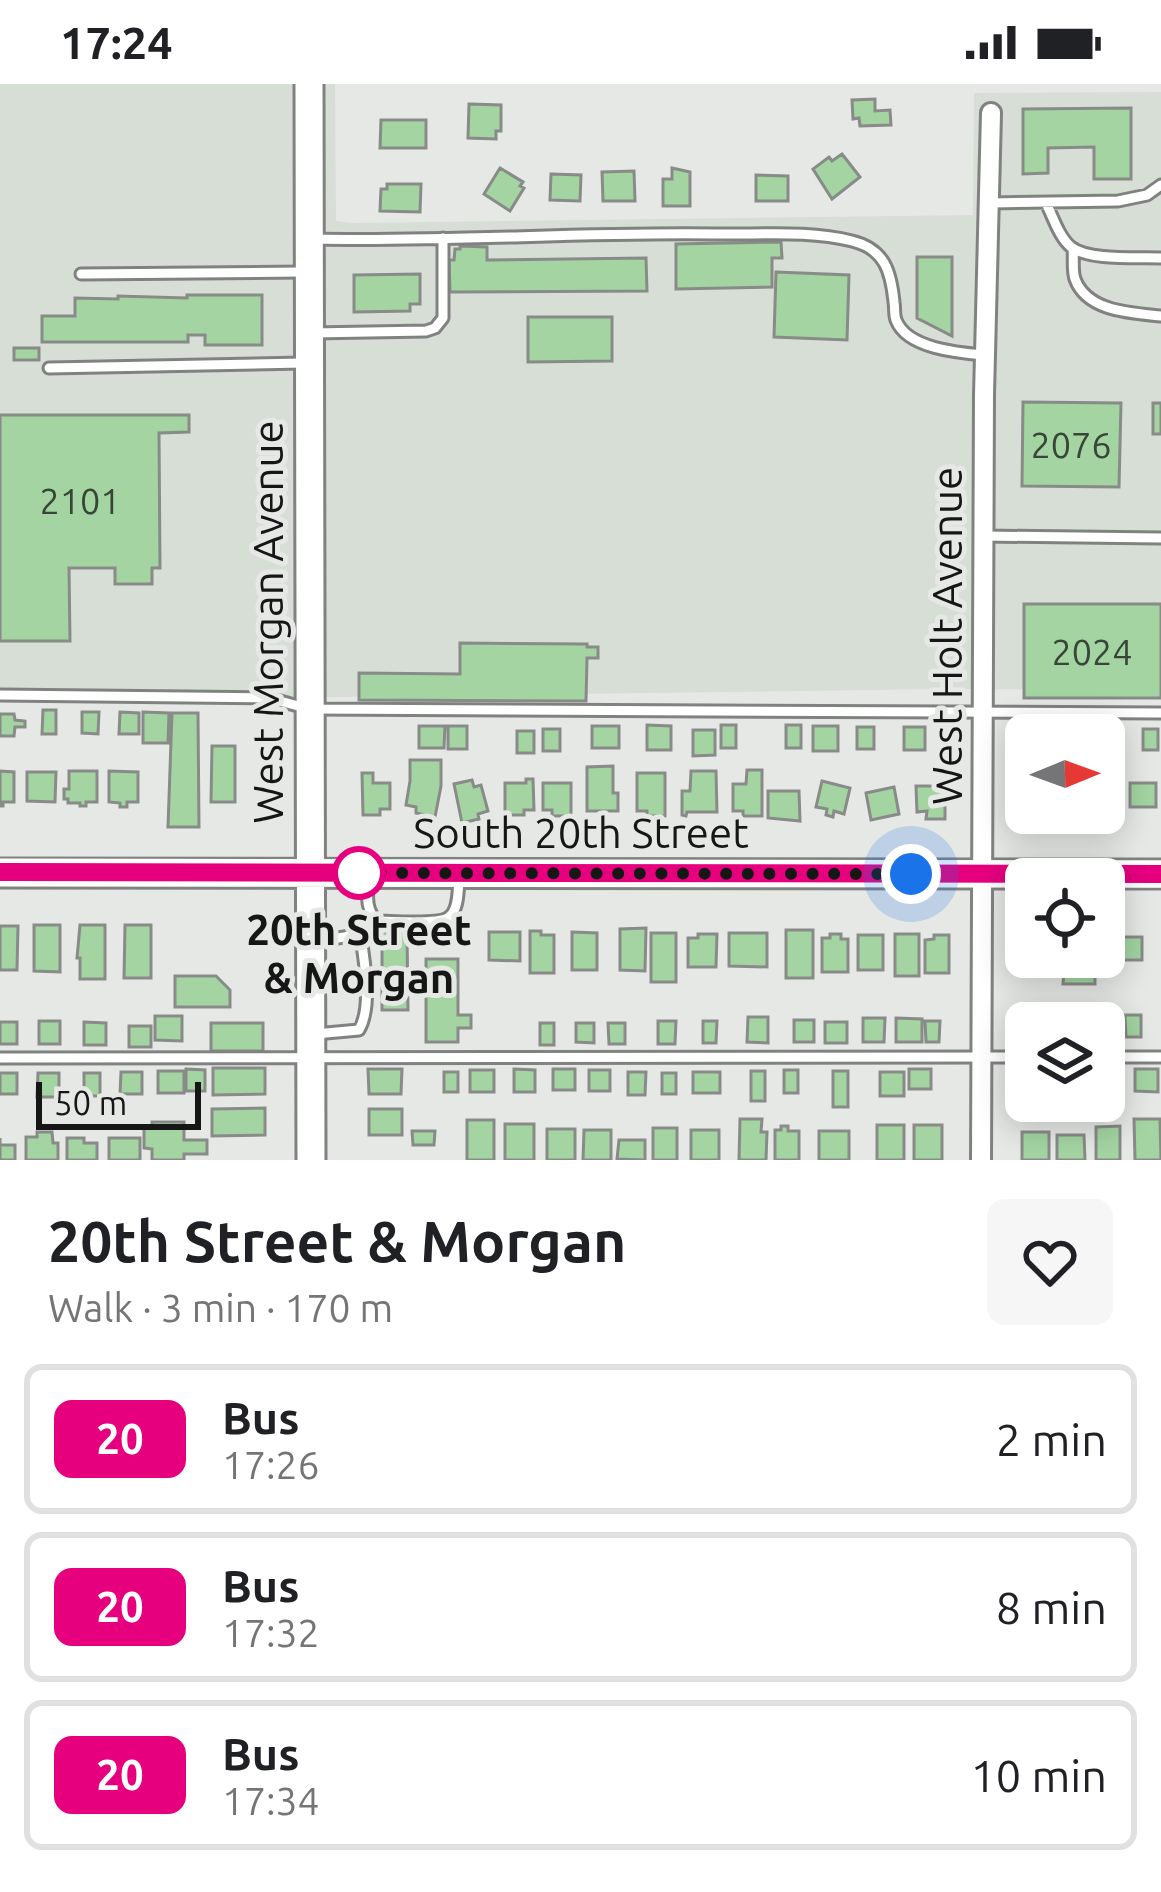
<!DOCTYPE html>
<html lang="en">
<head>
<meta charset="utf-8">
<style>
	body { margin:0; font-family:Ubuntu,sans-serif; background:#f6f6f6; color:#202124; height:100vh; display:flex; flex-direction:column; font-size:45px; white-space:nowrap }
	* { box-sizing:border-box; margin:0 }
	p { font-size:39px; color:#757577 }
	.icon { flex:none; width:66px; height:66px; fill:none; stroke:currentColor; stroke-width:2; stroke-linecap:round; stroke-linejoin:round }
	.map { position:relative; height:1076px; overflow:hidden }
	.side { display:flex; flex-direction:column; background:#fff; flex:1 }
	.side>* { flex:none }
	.badge { padding:0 24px; border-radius:18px; font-size:42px; line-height:78px }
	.needle { width:78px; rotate:89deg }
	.buttons { position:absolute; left:1005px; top:630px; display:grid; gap:24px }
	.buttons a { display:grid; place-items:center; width:120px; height:120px; border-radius:18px; background:#fff; box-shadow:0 6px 30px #0003; font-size:60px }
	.scale { position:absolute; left:36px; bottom:30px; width:165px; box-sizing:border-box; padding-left:12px; border:6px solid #151615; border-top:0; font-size:33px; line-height:42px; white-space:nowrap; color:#151615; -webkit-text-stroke:9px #e6e8e6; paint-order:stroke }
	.you { position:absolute; width:60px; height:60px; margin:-30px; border:9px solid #fff; border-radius:50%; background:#1a73e8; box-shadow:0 0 0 18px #1a73e833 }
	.map>.badge { position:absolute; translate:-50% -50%; box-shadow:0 0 0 6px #fff }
	.round { display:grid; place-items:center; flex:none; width:126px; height:126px; border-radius:18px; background:#f6f6f6 }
	.head { display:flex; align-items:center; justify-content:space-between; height:204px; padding:0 48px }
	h1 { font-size:57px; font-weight:700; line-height:90px }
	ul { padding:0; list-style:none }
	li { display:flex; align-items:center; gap:36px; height:150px; margin:0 24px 18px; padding:0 24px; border:6px solid #e0e0e0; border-radius:18px }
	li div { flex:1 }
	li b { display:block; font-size:45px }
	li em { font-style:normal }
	li .badge { min-width:132px; font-weight:700; text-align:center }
	.status { display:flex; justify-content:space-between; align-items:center; height:84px; padding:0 60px; background:#fff; direction:ltr }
	.status svg { height:33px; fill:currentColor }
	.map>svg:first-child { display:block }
</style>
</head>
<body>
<div class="status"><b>17:24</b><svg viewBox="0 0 49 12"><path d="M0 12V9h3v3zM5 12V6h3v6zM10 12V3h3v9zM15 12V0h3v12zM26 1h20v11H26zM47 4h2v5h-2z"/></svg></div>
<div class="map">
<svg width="1161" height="1076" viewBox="0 0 1161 1076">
	<rect width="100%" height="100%" fill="#e6e8e6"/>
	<!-- built -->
	<path fill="#d6ded5" d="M0,0H335L336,137L353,139L973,131L974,9L1161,8V606L944,605L269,614L0,611Z"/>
	<!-- building -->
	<path fill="#a3d4a2" stroke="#888b88" stroke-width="3" d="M875,15V27L890,26L891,41L860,42L859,34L853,35L852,16Z
		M469,20L501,21V47H496V55L468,54Z
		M1131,24V95H1094V63L1048,64V89L1023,90V25Z
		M381,36H426V64H380Z
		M842,70L860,93L832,115L813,85L829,73L832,77Z
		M500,84L523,98L520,102L524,104L510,127L484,110Z
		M672,84L690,88V122H663V95H672Z
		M634,87L635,117H603L602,88Z
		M551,90L581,91L580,117L550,116Z
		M756,91L788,92V117H756Z
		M387,100H421L420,128L380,127L381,105H387Z
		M781,158L782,174H772V203L676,205V160Z
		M460,162L487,163V176L646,174L647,207L450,208L449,176H454L455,165H460Z
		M917,173H952V252L917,234Z
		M776,188L849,191L847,256L774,253Z
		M420,190V220H410V227L354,228V191Z
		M187,211H262V261H205V251H188V258H42V232H75V214L118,215V212L187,214Z
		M528,233H612V277L528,278Z
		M14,264H39V276H14Z
		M1023,318L1121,319L1119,403L1022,402Z
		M1153,319H1161V350H1153Z
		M0,331H189V348L159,349L160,484H152V500H115V484H69L70,557H0Z
		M1024,520H1161V614H1024Z
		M460,559L587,560V563H598V574H587L586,617L359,616V589L460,590Z
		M43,626H56V650H42Z
		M82,628H99L98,650L82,649Z
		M120,628L139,629V650H119Z
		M143,628L169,629L168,659H143Z
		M172,629H198L199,743H168Z
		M0,630H14L15,636L25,637V643H15L14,652H0Z
		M647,641L671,642V666H647Z
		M721,641H736V664H721Z
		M786,641H801V664H786Z
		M419,642H445L444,664H419Z
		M448,642H467V665H448Z
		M592,642H619V664H592Z
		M813,642H838V667H813Z
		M857,643H874V665H857Z
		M904,643H925V666H904Z
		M1096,643H1114V663H1104V651H1096Z
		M543,645H560V667H543Z
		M1143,645H1158V666H1143Z
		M693,646H715V671L693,672Z
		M517,647H534V669H517Z
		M212,662H235V718H211Z
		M410,676H441V702L435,733L416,729V723L406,721L410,697Z
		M613,682V709H618V727H587V683Z
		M747,686H762V732H743V727H733V700H746Z
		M0,687L14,688V718H3V722H0Z
		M69,687H97V718H86V722H80V719H68V715H64V705H69Z
		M109,687L138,688V718H127V723H120V719L109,718Z
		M691,687H716L717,728H687L686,732L682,731V707H690Z
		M27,688H56L55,718L27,717Z
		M362,689H373V699H390V725H380V731H363Z
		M637,689H665V732H647V727H637Z
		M526,695H533L534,726H524V731H505V699H526Z
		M472,696L474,703L481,701L488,727L478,730L479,735L462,739L454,700Z
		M822,697L850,704L844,730L834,727L833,733L826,731L827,725L816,723Z
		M543,699H571V732H552V726H543Z
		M1130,699H1156V723H1130Z
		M916,702H945V735H926L927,727L917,728Z
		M894,703L899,730L871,736L866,709Z
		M768,707H799L800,737L768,734Z
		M34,841H60V888L34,887Z
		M80,841H105V895H80V874H77Z
		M125,841H151V894H124Z
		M0,842H18L17,886H0Z
		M646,844L645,887L620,886V845Z
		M786,846H813V894H786Z
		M530,847H541V851H554V889H530Z
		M382,848H407L408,926H382Z
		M489,848H520V877L489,876Z
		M572,848L597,849V886H572Z
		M651,849H676V898H651Z
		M729,849H767V883L729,882Z
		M698,850H717L716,883H688V854H698Z
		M830,850H841V855H848V888H822V854H830Z
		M895,850H919V892H895Z
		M858,851H883V886H858Z
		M934,851H949V889H925V856L934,855Z
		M1020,852H1026V873H1053V876L1029,877V887H1020Z
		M1108,853H1142V876H1108Z
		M1068,873H1095V900H1063L1064,886H1068Z
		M426,875H458V931H471V944H458V958H426Z
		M175,892H216L230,906V923H175Z
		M1077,920V939H1062V921Z
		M1125,931H1141V953H1126Z
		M155,932H182V957L155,956Z
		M748,933H768V959L747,958Z
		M863,934H885L884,958H863Z
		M896,934L922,935V958H896Z
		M794,936H814V958H794Z
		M39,937H60V960H39Z
		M658,937H676L675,960H658Z
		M703,937H717L716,959H703Z
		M925,937H940L939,958H926Z
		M0,938H17V960H0Z
		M84,938L106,939V961H84Z
		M825,938H847V959H825Z
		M211,939H263V967H211Z
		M540,939H554V961H540Z
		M576,939H594V959L576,958Z
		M608,939H625V960H609Z
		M129,942H151V963H129Z
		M213,984H265V1010L213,1011Z
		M186,985L205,986V1007H186Z
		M368,985H402L401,1010H369Z
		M514,985L535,986V1008H514Z
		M553,985H575V1006H553Z
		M909,985H931V1005H909Z
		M1104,985H1120V1015H1104Z
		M1135,985H1158V1008L1135,1007Z
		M470,986H494V1008H470Z
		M589,986H610V1007H589Z
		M784,986H798V1009H784Z
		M158,987H184V1009H158Z
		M751,987H765V1017H751Z
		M833,987H848V1023H833Z
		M121,988H142V1010H120Z
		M444,988H458V1008H444Z
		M628,988H646L645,1011H628Z
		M693,988H720V1009H693Z
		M880,988H904V1012H880Z
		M0,989H17V1010H0Z
		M38,989H59V1013H37Z
		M84,989H100V1012H84Z
		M662,989H676V1010H662Z
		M265,1024V1051L212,1052V1025Z
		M369,1025H402V1051H369Z
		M740,1035H762L761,1048H767L766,1076H739Z
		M1134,1035H1160L1161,1076H1135Z
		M467,1036H494V1076H467Z
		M152,1038H184V1056H207V1070H184V1076H152V1065L144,1064V1043H152Z
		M505,1040H534V1076H505Z
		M877,1041H904V1076H877Z
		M914,1041H942V1076H914Z
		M781,1042H788V1047H799V1076H775V1046H781Z
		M1120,1042V1076H1096V1043Z
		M653,1044H677V1076H653Z
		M547,1045H575V1076H547Z
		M584,1046H611V1076H583Z
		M691,1046H719V1076H691Z
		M412,1047H435L434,1061H413Z
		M819,1047H849V1076H819Z
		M37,1048H52L53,1059H58V1076H26V1053H37Z
		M1022,1048H1049V1076H1022Z
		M1057,1051H1084L1085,1076H1057Z
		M0,1054V1061H15V1076H0Z
		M67,1054H84V1059H97V1076H67Z
		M109,1054H140V1076H109Z
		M619,1056H645V1076L617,1075Z"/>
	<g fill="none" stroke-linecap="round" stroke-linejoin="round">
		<!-- lane casing -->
		<g stroke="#808280" stroke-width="15">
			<path id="lane" d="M990,119L1118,117L1147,111L1161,101
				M1046,119C1053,133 1059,153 1071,163C1089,177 1138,173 1161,174
				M314,155C448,158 581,148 715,150C759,151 808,146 852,157C885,165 891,188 894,218C895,224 894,231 896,236C907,265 960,269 985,271
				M1073,165C1074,174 1072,187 1075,195C1087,228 1132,229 1161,232
				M81,190L303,188
				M312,249L426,247L435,244L443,234V154
				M49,284L303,279
				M983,452L1161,454
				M0,611L269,614L309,625L1161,629
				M368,791C368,808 364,827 378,837C393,837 439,841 449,833C459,826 458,805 459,795
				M314,855C343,854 353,857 371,832
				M315,950L359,946C373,922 364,875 360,847
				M1104,973H1161
				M0,974L1026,973"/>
		</g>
		<!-- street casing -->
		<g stroke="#808280" stroke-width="24">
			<path id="street" d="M981,1076L984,311L991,29"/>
		</g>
		<!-- secondary casing -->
		<g stroke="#808280" stroke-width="33">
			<path id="secondary" d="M309,0L311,1076
				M0,789L1161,790"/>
		</g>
		<!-- lane -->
		<use href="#lane" stroke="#fff" stroke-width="9"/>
		<!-- street -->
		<use href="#street" stroke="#fff" stroke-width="18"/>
		<!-- secondary -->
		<use href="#secondary" stroke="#fff" stroke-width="27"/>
	</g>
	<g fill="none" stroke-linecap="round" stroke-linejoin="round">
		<!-- line casing -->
		<g stroke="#fff" stroke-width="27">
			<path id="line" d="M0,788L1161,790"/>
		</g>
		<!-- line -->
		<use href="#line" stroke="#e6007e" stroke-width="18"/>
		<!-- walk -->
		<path stroke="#151615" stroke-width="12" stroke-dasharray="0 21.6" d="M359,789L911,790"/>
	</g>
	<!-- markers -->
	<circle fill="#fff" stroke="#e6007e" stroke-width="6" cx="359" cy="789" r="24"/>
	<g text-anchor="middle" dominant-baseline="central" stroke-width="10" stroke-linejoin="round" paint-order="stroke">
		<!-- number labels -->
		<g font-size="36" fill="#384638">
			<text x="1071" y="360">2076</text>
			<text x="80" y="416">2101</text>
			<text x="1092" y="567">2024</text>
		</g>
		<!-- street labels -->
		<g font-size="42" fill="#151615" stroke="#e6e8e6">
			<text transform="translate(267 538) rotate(-90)">West Morgan Avenue</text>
			<text transform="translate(946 552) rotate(-90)">West Holt Avenue</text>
			<text x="581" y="748">South 20th Street</text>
		</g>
		<!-- stop labels -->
		<g font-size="42" font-weight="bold" fill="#151615" stroke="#e6e8e6">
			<text x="359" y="845">20th Street<tspan x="359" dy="48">&amp; Morgan</tspan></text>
		</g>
	</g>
</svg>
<div class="buttons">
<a><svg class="needle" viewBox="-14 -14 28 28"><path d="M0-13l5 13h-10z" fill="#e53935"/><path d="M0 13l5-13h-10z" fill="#757577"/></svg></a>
<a><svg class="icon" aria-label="locate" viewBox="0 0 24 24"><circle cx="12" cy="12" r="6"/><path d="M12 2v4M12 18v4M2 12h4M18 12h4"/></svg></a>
<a><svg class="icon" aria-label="layers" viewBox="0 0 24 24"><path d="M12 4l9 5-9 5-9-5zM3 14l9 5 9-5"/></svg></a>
</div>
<div class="scale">50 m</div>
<div class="you" style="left:911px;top:790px"></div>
</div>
<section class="side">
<div class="head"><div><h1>20th Street &amp; Morgan</h1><p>Walk · 3 min · 170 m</p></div><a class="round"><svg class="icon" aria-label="heart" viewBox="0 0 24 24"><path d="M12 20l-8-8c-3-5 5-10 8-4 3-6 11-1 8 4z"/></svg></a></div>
<ul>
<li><span class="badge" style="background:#e6007e;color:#fff">20</span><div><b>Bus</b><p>17:26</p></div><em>2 min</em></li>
<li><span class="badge" style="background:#e6007e;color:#fff">20</span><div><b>Bus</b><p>17:32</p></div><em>8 min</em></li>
<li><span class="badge" style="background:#e6007e;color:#fff">20</span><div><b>Bus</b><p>17:34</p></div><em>10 min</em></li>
</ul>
</section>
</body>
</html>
